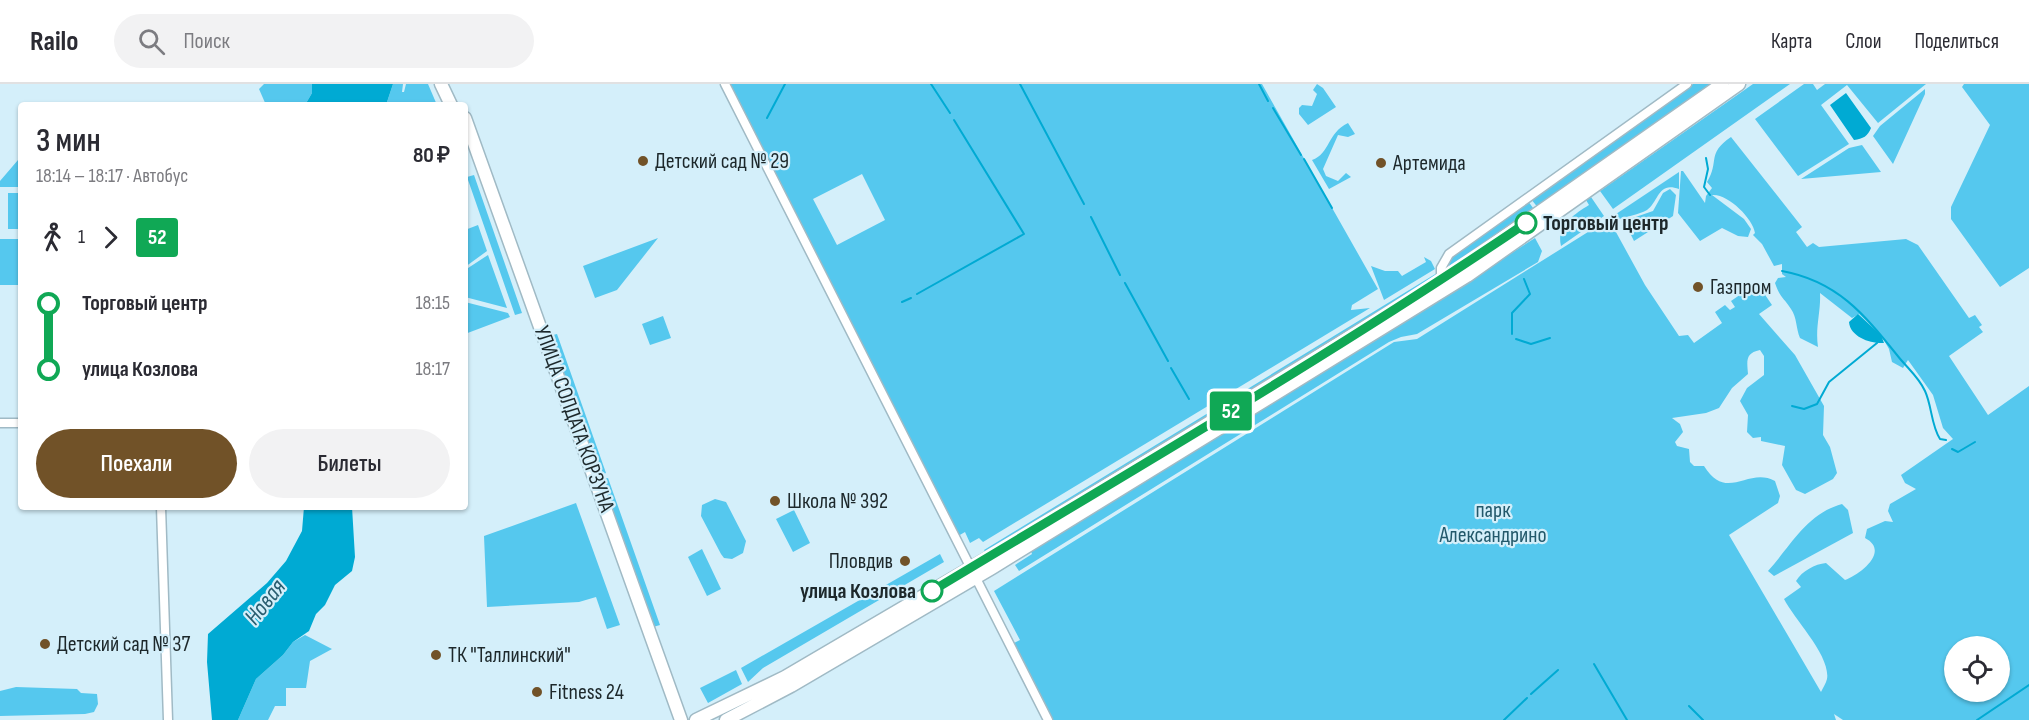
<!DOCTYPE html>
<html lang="ru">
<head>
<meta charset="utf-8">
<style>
	body { margin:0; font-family:"Sofia Sans Condensed",sans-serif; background:#f2f2f3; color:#2b2b33; height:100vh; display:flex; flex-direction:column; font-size:22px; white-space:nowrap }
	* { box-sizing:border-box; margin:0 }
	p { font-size:20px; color:#7c7c81 }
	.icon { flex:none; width:33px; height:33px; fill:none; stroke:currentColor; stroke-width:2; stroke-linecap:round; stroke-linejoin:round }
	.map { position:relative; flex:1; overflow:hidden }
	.drawer { position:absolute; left:18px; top:18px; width:450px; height:408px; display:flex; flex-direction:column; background:#fff; border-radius:6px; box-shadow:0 2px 4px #0004 }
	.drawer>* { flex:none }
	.badge { padding:0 12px; border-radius:4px; font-size:21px; line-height:39px }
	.tools { position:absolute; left:1944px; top:552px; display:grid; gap:12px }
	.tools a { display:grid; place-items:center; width:66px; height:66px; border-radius:50%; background:#fff; box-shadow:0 2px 4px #0004; font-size:30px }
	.map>.badge { position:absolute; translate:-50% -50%; box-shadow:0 0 0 3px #fff }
	.legs { display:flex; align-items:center; gap:9px; height:66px; padding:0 18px; font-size:20px }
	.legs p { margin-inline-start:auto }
	.overview { display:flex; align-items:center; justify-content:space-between; height:102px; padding:0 18px }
	h1 { font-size:33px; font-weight:600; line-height:45px }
	.action { display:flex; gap:12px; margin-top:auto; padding:12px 18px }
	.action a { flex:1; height:69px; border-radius:36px; background:#715228; color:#fff; font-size:24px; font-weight:600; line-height:69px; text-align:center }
	.action a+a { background:#f2f2f3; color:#2b2b33 }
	ul { padding:0 18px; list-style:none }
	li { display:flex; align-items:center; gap:21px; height:66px; font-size:22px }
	li i { display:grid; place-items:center; width:9px; height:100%; margin:0 8px; background:currentColor }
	li i::after { content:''; width:15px; height:15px; margin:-8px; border:4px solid; border-radius:50%; background:#fff }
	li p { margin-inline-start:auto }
	li:first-child i { background:linear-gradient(#0000 50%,currentColor 0) }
	li:last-child i { background:linear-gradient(currentColor 50%,#0000 0) }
	header { display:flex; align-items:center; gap:36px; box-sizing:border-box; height:84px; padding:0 30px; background:#fff; border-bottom:2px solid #e1e1e2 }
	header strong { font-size:28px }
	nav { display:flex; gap:33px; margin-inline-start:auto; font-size:21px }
	.search { width:420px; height:54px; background:#f2f2f3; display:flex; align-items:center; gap:15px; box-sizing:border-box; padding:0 21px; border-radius:33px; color:#7c7c81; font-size:22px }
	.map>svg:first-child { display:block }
</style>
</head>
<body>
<header>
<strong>Railo</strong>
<div class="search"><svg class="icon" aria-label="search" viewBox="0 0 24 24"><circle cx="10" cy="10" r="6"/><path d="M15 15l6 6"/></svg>Поиск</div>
<nav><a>Карта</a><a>Слои</a><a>Поделиться</a></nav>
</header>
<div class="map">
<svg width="2029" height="636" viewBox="0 0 2029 636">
	<rect width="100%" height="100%" fill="#d4effa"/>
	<!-- green -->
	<path fill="#55c8ee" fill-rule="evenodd" d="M264,0H312V9L305,21H266L259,5Z
		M393,0H403L402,8H404L406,0H428L437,21H386Z
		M730,0H1262L1378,205L1352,221L1351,226L1370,224L983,458L979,454L970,459L965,448L958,452ZM862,90L885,136L837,161L813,115Z
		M1317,0L1323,4L1336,23L1308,41L1299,30V24L1302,21L1312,22L1317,10L1313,6Z
		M1693,0H1715L1539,125L1531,115Z
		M1753,0H1790L1613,125L1600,107Z
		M1804,0H1813L1817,6L1825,0H1926L1878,39L1847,1L1821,21L1849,60L1798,92L1755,35Z
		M1964,0H2029V184L2000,203L1951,135V123L1990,41L1962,3Z
		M1925,5V10L1893,80L1873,52L1880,42Z
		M1348,39L1355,50L1348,53L1338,51L1323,85L1326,92L1338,97L1346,89L1351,93L1329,105L1312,76C1330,70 1327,49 1348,39Z
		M1731,53L1802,143L1796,148L1807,163L1813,159L1819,163L1906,155L1918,161L1969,234L1975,231L1982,241L1979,243L1983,248L1949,272L1988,331L2029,302V636H1843L1834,630L1836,636H1053L1014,559L1020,556L994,507L1394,258L1417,255L1596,143H1604L1611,139L1645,201L1679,252L1688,251L1694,259L1722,239L1715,228L1725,221L1730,226L1735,223L1731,217L1757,199L1772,221L1759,230L1795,271L1824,322L1823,351L1830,363L1837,389L1833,395L1805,410L1796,406L1782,381L1785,362L1761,357V353L1753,354L1747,348L1748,331L1740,317L1747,304L1764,291V272L1760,266C1745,269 1747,277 1748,290L1732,304L1719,324L1706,329L1672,334L1680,340L1683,348L1675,358L1677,362L1689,365L1690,378L1694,382H1704C1727,419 1748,382 1775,397L1780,412L1778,419L1729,451L1821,608C1823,604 1826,599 1827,595C1831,572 1794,535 1784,515L1801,503L1796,497C1802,487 1815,480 1826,479L1845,496C1861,490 1890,467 1865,454L1867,445L1885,437L1893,438L1888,427L1890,420L1916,405L1905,399L1901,391L1953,355L1943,344L1933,311L1908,276L1903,284L1892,278L1889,265L1881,251L1859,230L1852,234L1820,209C1821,228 1815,243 1818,263L1800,254C1796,245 1797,233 1791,225C1784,214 1780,214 1775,199L1778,194L1786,193L1782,190V180L1774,182L1762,160L1753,151L1755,149C1753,134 1727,109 1712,111L1744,135L1751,145L1748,153L1738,152L1722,144L1700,157L1678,129L1681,87H1683L1705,119L1706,112L1712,104L1707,98C1720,77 1706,70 1731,53ZM1954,562H2000V608H1954Z
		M1862,61L1881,88L1801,95L1849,64Z
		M18,76L21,78V103H0V97Z
		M1679,88V105C1658,97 1659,117 1647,126C1638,131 1628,132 1619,135L1616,130Z
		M474,91L522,229L515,231L467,93Z
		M1670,105L1676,111L1673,132L1634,157L1624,137L1653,127L1663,109Z
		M8,109H21V145H8Z
		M1591,113L1604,132L1561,162C1556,142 1573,131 1589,121L1586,116Z
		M1528,117L1533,124L1524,130L1523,128L1518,132L1519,134L1490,154L1492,157L1447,186L1453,171Z
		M478,141L487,167L465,183V146Z
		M658,154L617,206L595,214L583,182Z
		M1535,154L1542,167L1538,178L1417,250L1401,253L1389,258L1019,487L1015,481L1032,470L1031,467L1389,248Z
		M0,155H21V201H0Z
		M488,171L507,224L465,213V186Z
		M1424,173L1431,177L1435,185L1384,216L1371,182L1385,187H1398L1402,192L1426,178Z
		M1437,189L1436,193L987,471L984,466Z
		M465,218L508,229L510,233L465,250Z
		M663,232L671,254L650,261L642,240Z
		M557,250L606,389L599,392L549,252Z
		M608,394L660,541L653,543L600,396Z
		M715,415L726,418L746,457L743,469L732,475L724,474L721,470L701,432L702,421Z
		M576,419L620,541L607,545L596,513L579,518L487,523L484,452Z
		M1842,420L1848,426L1853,449L1774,492L1768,487C1791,462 1806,430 1842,420Z
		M794,426L810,459L793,468L776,435Z
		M702,465L721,505L707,512L688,473Z
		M940,470L944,478L763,584L748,598L741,584Z
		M305,551L332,565L310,577L306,604H286V622H275L268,636H238L256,595L283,571L293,558Z
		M736,586L742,600L708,619L700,604Z
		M16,603L77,605L81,609L97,610L98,620L94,628L85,630L0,632V607Z"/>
	<!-- water -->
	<path fill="#00aad3" d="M312,0H393L386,21H305L312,9Z
		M1846,9L1871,44C1868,52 1863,55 1854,56L1830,21Z
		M1858,230L1881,251L1884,259C1871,260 1850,253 1849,238Z
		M304,423H352L355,473L352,487L335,501L325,521L316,530L309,547L293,558L283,571L256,595L238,636H212L207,578L208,550L267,499L286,477L302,447Z"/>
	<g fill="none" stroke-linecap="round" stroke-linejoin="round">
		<!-- stream -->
		<path stroke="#00aad3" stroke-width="2" d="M931,0L950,29
			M1020,0L1084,120
			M1259,0L1268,17
			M1273,24L1301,71
			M767,34L785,0
			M1706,74L1708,85L1704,103L1710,111
			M1304,75L1332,124
			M1091,133L1120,191
			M1782,187C1837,197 1864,230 1897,271C1907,284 1918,292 1925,307C1932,322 1931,341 1940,355L1946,356
			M1125,199L1168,277
			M917,210L1024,150L954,36
			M902,218L911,214
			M1512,250V229L1530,210L1524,195
			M1516,255L1531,260L1550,254
			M1171,284L1189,315
			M1792,322L1804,325L1817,320L1829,298L1877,259
			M1952,365L1958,368L1975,358
			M1594,580L1627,636
			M1531,610L1558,586
			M1689,622L1703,636
			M1504,636L1527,614
			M1977,636L2029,601"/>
		<!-- street casing -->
		<g stroke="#a0bac5" stroke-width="11">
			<path id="street" d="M725,0L1048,636
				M1441,197V184L1449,170L1687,0
				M0,339H21
				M161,423L168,636"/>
		</g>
		<!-- secondary casing -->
		<g stroke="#a0bac5" stroke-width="15">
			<path id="secondary" d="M441,0L451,21
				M465,34L681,636
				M696,636L785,593L986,475L1441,197L1722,0
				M726,636L791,602L992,484L1467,192L1739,0"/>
		</g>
		<!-- street -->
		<use href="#street" stroke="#fff" stroke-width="8"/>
		<!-- secondary -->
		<use href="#secondary" stroke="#fff" stroke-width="12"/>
	</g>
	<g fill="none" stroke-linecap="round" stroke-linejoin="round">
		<!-- line-1 casing -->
		<g stroke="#fff" stroke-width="14">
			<path id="line-1" d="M932,507C1131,387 1333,270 1526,139"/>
		</g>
		<!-- line-1 -->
		<use href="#line-1" stroke="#10a855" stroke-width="9"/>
	</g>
	<!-- markers -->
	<g fill="#715228" stroke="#d4effa" stroke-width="2">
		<circle cx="643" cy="77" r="6"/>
		<circle cx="1381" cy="79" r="6"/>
		<circle cx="1698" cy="203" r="6"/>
		<circle cx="775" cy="417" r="6"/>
		<circle cx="905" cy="477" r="6"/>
		<circle cx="45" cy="560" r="6"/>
		<circle cx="436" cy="571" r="6"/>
		<circle cx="537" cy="608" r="6"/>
	</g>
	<g fill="#fff" stroke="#10a855" stroke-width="3">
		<circle cx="1526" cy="139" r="10"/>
		<circle cx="932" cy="507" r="10"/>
	</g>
	<g text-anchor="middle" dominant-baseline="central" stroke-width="4.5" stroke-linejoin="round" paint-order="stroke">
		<!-- poi labels -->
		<g font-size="22" fill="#1d282b" stroke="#d4effa" text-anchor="start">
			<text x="655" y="77">Детский сад № 29</text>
			<text x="1393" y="79">Артемида</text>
			<text x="1710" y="203">Газпром</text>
			<text x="787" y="417">Школа № 392</text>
			<text x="893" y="477" text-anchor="end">Пловдив</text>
			<text x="57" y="560">Детский сад № 37</text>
			<text x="448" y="571">ТК "Таллинский"</text>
			<text x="549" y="608">Fitness 24</text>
		</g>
		<!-- stop labels -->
		<g font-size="22" font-weight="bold" fill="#1d282b" stroke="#d4effa" text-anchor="start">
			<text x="1543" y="139">Торговый центр</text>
			<text x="916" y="507" text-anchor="end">улица Козлова</text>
		</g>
		<!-- street labels -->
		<g font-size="22" fill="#1d282b" stroke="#d4effa">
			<text transform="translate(574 335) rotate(70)">УЛИЦА СОЛДАТА КОРЗУНА</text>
		</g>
		<!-- park labels -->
		<g font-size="22" fill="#23596b" stroke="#d4effa">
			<text x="1493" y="426">парк<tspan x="1493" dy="25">Александрино</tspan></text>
		</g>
		<!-- water labels -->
		<g font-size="24" font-style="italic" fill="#285d6f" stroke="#d4effa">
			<text transform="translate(265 518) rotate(-52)">Новая</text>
		</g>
	</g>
</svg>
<div class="tools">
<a><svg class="icon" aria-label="locate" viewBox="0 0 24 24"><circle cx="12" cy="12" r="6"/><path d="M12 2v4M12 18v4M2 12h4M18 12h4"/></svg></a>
</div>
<b class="badge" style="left:1231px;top:327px;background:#10a855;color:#fff">52</b>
<section class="drawer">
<div class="overview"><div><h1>3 мин</h1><p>18:14 – 18:17 · Автобус</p></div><b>80 ₽</b></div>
<div class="legs"><svg class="icon" aria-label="walk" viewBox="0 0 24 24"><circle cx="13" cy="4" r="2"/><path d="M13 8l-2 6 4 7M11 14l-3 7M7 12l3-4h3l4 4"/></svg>1<svg class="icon" aria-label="forward" viewBox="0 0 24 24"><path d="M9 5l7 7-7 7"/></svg><b class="badge" style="background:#10a855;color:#fff">52</b></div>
<ul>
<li><i style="color:#10a855"></i><b>Торговый центр</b><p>18:15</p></li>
<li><i style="color:#10a855"></i><b>улица Козлова</b><p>18:17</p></li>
</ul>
<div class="action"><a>Поехали</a><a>Билеты</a></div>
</section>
</div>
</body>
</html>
